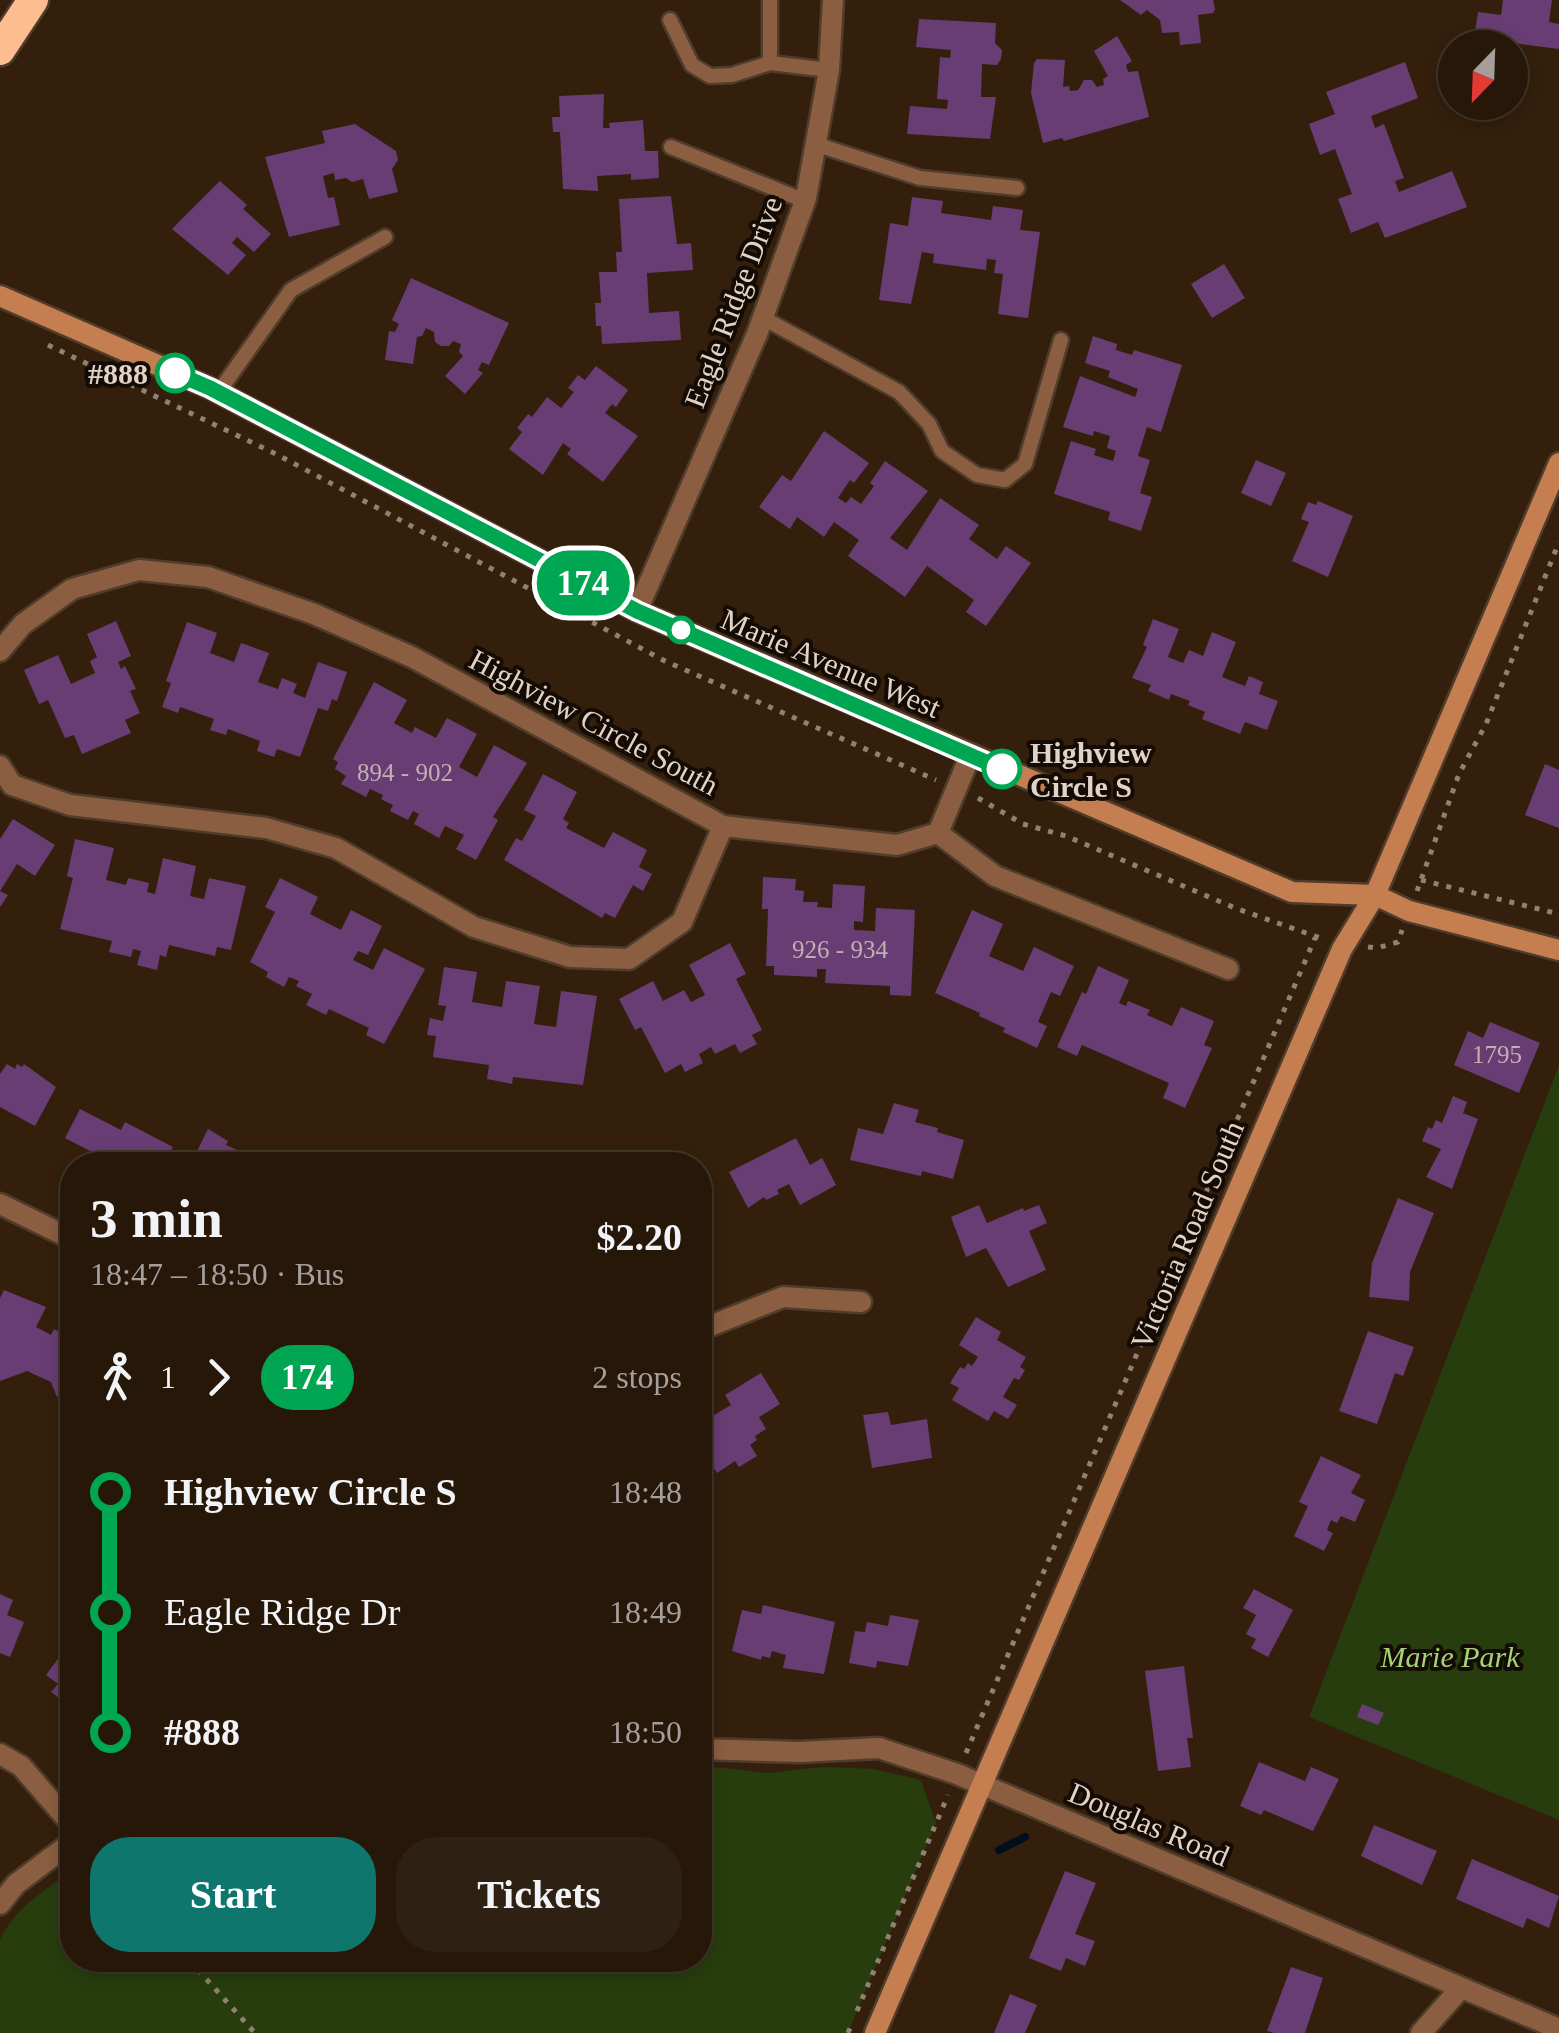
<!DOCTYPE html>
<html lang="en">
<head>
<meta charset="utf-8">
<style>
	body { margin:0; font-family:"Times New Roman",serif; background:#2e2012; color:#f1f3f6; height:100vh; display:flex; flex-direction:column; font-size:38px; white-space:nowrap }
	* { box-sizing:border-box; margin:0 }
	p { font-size:32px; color:#a49f9c }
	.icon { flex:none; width:55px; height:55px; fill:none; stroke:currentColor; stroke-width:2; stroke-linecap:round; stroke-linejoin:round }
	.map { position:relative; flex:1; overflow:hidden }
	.side { position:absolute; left:60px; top:1152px; width:652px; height:820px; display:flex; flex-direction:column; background:#261709; border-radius:40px; box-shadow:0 5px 15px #0003,0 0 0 2px #42362a }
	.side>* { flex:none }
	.badge { padding:0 20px; border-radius:32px; font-size:35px; line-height:65px }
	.needle { width:65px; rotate:203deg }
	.buttons { position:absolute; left:1438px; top:30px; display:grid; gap:20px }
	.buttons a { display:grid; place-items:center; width:90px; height:90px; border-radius:50%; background:#261709; box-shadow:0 5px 15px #0003,0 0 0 2px #42362a; font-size:50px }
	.map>.badge { position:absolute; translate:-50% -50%; box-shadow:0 0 0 5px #fff }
	.legs { display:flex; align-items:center; gap:15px; height:110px; padding:0 30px; font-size:32px }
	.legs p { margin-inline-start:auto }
	.headline { display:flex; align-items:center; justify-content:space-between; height:170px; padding:0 30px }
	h1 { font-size:55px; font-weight:800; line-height:75px }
	.primary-button { display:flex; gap:20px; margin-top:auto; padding:20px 30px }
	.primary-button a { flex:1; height:115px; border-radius:40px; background:#0f766e; color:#fff; font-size:40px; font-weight:800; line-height:115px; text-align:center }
	.primary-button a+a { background:#2e2012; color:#f1f3f6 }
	ul { padding:0 30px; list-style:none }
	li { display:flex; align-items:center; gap:35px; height:120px; font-size:38px }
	li i { display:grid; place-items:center; width:15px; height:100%; margin:0 12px; background:currentColor }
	li i::after { content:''; width:25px; height:25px; margin:-12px; border:8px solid; border-radius:50%; background:#261709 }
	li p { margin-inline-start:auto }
	li:first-child i { background:linear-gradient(#0000 50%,currentColor 0) }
	li:last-child i { background:linear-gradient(currentColor 50%,#0000 0) }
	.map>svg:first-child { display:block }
</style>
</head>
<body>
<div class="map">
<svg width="1559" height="2033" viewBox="0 0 1559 2033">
	<rect width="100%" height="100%" fill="#331f0c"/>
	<!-- green -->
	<path fill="#273d0e" d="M1559,1065V1820L1309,1717Z
		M705,1766L768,1773L823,1767L874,1769L921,1780L936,1823L848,2033H0V1940C14,1908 45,1891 72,1870V1960H700V1777Z"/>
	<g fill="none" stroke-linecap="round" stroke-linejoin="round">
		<!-- stream -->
		<path stroke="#000f1d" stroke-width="8" d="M999,1850L1025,1837"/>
	</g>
	<!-- building -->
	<path fill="#683d73" d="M1120,0H1213L1215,9L1213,13L1198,15L1201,43L1180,45L1179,32L1162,33L1160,20L1147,10L1141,15Z
		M1503,0H1552L1549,22L1559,24V49L1474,38L1478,12L1501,15Z
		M919,19L996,23L995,43L1002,50L1001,59L997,65L982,64L981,97H996L990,139L907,134L910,106L947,109L948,100L937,99L940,57L950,58L951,50L916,47Z
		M1117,36L1132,61L1126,65L1128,72L1138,71L1149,117L1064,141L1062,138L1043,143L1031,93L1034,63L1037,59L1065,60L1063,87L1069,86L1070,91L1078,90L1084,80H1092L1097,87L1104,85L1103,79L1108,76L1094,51Z
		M1405,62L1418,98L1371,116L1375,128L1384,124L1404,178L1395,181L1399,192L1452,171L1467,207L1385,238L1378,222L1351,233L1338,199L1352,194L1335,149L1320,155L1309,124L1335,114L1326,92Z
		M604,94L603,128H610L609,123L643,120L645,151H658L659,178L631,180V174L597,176L598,191L563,189L560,132H553L552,117H560L559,96Z
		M355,124L396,151L398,160L392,169L398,192L369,199L363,179L352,182L346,178L335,180L334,173L323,176L328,198L334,197L340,225L289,237L265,157L325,143L322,131Z
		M220,181L247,205L243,209L271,234L254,252L237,237L232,243L246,255L228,275L172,229Z
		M671,196L677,244L691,243L693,270L647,273L649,313L679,311L681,340L602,344L601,326H596L595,303H601L599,272H617L616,252H622L619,199Z
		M912,197L943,201L941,213L991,220L993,206L1023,210L1020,230L1040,232L1028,318L998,314L1003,274L994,273L996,260L987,259L986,270L933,263L934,254L922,252L911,304L879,300L890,223L908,226Z
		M1224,264L1245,298L1212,318L1191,284Z
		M411,278L509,323L489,365L482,362L478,370L483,373L465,394L445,376L463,356L459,352L461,344L453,341L449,346H441L435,342L434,332L426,328L422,336L417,337L413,364L385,360L389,331L395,332L399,324L392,320Z
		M1093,336L1117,344L1116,350L1132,355L1134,350L1182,365L1161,432L1147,427L1138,456L1150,460L1140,493L1152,497L1141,531L1108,520L1110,512L1054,494L1071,441L1096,449L1094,455L1113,461L1116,451L1107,448L1110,436L1094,431L1093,436L1063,427L1080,376L1135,397L1138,389L1108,377L1110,371L1085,363Z
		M596,366L628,390L616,407L612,404L605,413L638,436L603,482L567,454L571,449L563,443L543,475L509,449L522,432L517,428L528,414L532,417L547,397L561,408L574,392L568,388L578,375L585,380Z
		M824,431L869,463L854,483L850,480L838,498L846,503L851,497L861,504L874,486L870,483L885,461L928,491L890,538L907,550L940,498L979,525L969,539L997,559L1006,546L1031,563L986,626L966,612L974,600L927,566L905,597L848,556L859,540L834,522L824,537L797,517L790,529L759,507L782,475L791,481Z
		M1256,460L1286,473L1271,506L1241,493Z
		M1318,501L1353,516L1328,577L1292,561L1309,522L1301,519L1308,502L1316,505Z
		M1153,619L1179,629L1168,657L1183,663L1189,650L1203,656L1212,632L1236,642L1222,677L1245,686L1249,676L1263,682L1259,694L1278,701L1267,730L1245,722L1240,734L1202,719L1205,712L1188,705L1190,701L1171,694L1169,700L1148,691L1151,685L1132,678L1147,647L1143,645Z
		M116,621L131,656L118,662L121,669L125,666L136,689L130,691L140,713L125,720L131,733L82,754L74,735L65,738L48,700L39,704L24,670L58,655L71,684L95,673L90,661L97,657L87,634Z
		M187,622L217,633L210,653L234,662L241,643L269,653L258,682L278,689L282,678L297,684L293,693L305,698L318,662L347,672L337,701L332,699L328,711L318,708L300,757L277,749L274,757L257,751L260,741L228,729L226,735L210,730L214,719L180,707L178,713L162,707L171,683L166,681Z
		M374,682L407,700L394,723L412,733L415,727L436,738L447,718L477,734L459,767L477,777L494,745L527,763L493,817L498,820L476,860L456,849L464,835L445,826L439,838L414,824L419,814L413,811L408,820L390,811L393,805L381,799L383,795L370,789L366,797L341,784L346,776L335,769L338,762L333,759Z
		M1545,764L1559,770V828L1525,815Z
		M543,774L577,792L563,819L569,823L566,828L604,848L613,832L647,850L639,867L652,874L643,891L633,885L615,918L605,913L602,918L504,860L516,838L522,841L536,816L524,810Z
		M13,819L55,845L35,876L17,864L0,891L8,895L0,907V839Z
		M75,839L114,848L106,880L126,885L128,878L149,883L147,892L155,894L163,858L196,866L190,896L204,899L209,878L246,886L231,950L217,947L215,956L169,945L166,957L160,955L157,970L137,965L141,951L133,949L131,957L109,952L112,941L60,929L73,878L67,876Z
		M763,877L796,879L795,890L804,891L803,902H818L817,907L832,908L833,884L865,886L863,922L854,921V930L875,931L876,908L915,910L911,996L890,995V986L825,983L826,969H817V977L774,975V966H766L768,909H762Z
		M280,878L318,897L310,914L341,930L351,910L382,926L368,955L358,951L353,960L373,970L384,948L425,969L384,1044L366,1035L369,1028L329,1009L326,1015L306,1005L312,994L296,986L299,981L289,977L284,987L266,977L268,972L250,962L275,912L265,907Z
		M972,910L1003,924L989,956L1023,971L1034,947L1074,966L1060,996L1051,992L1038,1022L1047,1026L1037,1048L1003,1032L1005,1028L979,1016L980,1013L935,993Z
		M730,943L746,974L736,979L762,1030L752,1035L757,1044L740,1053L735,1044L715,1054L711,1047L699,1054L703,1063L685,1072L681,1064L665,1073L641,1027L635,1030L619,999L653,981L663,1001L684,990L691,1002L705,995L689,965Z
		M1098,966L1129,980L1119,1003L1126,1006L1128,1001L1150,1010L1147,1015L1172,1026L1181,1007L1214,1021L1204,1045L1212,1048L1185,1108L1163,1098L1169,1083L1082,1045L1077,1056L1057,1047L1082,992L1086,994Z
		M444,967L477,972L472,1002L502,1007L506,981L540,986L534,1024L556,1027L561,991L597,996L583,1085L513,1077L512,1084L487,1079L489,1065L433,1057L436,1036L427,1035L430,1018L443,1021L446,1006L438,1005Z
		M1490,1022L1540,1043L1519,1093L1454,1065L1468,1031L1483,1038Z
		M7,1064L15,1069L17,1064L22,1067L24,1064L56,1087L35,1126L0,1107V1074Z
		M1453,1096L1467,1102L1463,1113L1478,1119L1452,1189L1426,1177L1441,1149L1422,1141L1428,1127L1432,1129L1436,1120L1442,1123Z
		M894,1103L919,1110L915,1122L938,1128L937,1132L964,1140L953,1179L922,1171L921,1176L850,1160L858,1128L883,1134Z
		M80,1109L121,1130L125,1122L173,1147L164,1165H117L65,1138Z
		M208,1129L228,1141L226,1145L242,1152L236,1165H190Z
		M796,1138L810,1165L822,1158L836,1185L800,1205L789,1184L777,1190L779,1194L766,1200L764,1197L748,1208L729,1172Z
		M1398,1198L1434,1213L1410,1272L1409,1301L1369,1297L1372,1263Z
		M979,1205L987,1223L1023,1208L1024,1211L1039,1205L1047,1223L1029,1231L1046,1270L1008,1287L986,1248L966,1257L951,1217Z
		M4,1290L46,1307L36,1327L51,1335L54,1329L72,1338V1394L57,1397L51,1382L27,1371L0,1381V1298Z
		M976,1317L1001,1332L997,1340L1026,1357L1020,1367L1025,1370L1019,1380L1014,1378L1003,1397L1017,1405L1008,1419L994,1411L988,1421L952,1400L959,1388L950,1383L960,1367L964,1369L968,1363L972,1366L978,1357L959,1345Z
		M1368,1331L1414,1347L1403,1376L1395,1373L1377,1424L1339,1411Z
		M761,1373L780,1404L759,1417L766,1429L755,1436L757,1440L750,1445L757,1456L739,1467L735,1461L717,1473L700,1447V1414L704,1411L709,1418L731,1405L725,1395Z
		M888,1412L891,1425L927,1419L932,1458L872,1468L863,1415Z
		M1321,1456L1361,1475L1351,1493L1365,1500L1355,1522L1341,1516L1337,1523L1331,1520L1327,1530L1333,1533L1324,1551L1294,1536L1308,1506L1299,1502Z
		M1254,1589L1293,1610L1268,1657L1251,1648L1256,1639L1246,1634L1256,1615L1243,1608Z
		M0,1594L13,1600L7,1615L24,1622L10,1657L0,1653Z
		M763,1605L835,1622L824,1674L783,1668L786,1655L772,1651L770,1658L762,1656L761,1660L732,1651L742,1610L761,1614Z
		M890,1615L919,1620L908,1666L877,1661L876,1668L849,1663L855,1631L865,1632L867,1622L888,1626Z
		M700,1629L709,1633L700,1650Z
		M72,1640V1708L51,1692L58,1684L46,1675Z
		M1184,1666L1193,1738H1187L1191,1767L1158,1771L1145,1671Z
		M1362,1704L1384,1713L1378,1725L1357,1717Z
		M1259,1762L1305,1781L1311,1767L1339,1779L1313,1831L1264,1810L1261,1815L1240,1806Z
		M1374,1825L1437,1851L1422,1885L1361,1856Z
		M1472,1859L1559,1896L1549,1928L1527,1918L1523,1928L1456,1899Z
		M1065,1871L1096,1883L1075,1934L1095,1941L1085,1966L1066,1958L1061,1971L1029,1958Z
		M1291,1967L1323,1978L1305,2033H1274L1267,2031Z
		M1010,1994L1037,2005L1025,2033H994Z"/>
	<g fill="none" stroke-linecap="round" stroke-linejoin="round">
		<!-- lane casing -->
		<g stroke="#4f3c2a" stroke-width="19">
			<path id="lane" d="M670,20L692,65L710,76L732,75L770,63L829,70
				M770,63V0
				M815,144L920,178L1017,188
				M671,147L805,201
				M763,318L899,392L929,424L942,451L977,475L1005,480L1025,464L1061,340
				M218,393L291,290L385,237"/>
		</g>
		<!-- street casing -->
		<g stroke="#4f3c2a" stroke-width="25">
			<path id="street" d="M637,611L757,334L806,198L829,70L833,0
				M0,651L23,624L72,589L139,570L208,577L314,614L412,657L723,826L897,845L938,833L995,876L1228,969
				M0,766L12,785L70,805L266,828L336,848L474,927L570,957L629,959L682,922L723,826
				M938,833L970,756
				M0,1204L72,1239
				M700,1330L783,1297L861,1302
				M700,1749L799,1752L879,1748L957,1774L1559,2029
				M0,1754L21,1766L72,1825
				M0,1904L16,1884L72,1842
				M1421,2033L1460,1989"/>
		</g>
		<!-- secondary casing -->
		<g stroke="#4f3c2a" stroke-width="25">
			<path id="secondary" d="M0,296L210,388L637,611L1292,892L1375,895L1409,911L1559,950
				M875,2033L1342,949L1375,895L1559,463"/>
		</g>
		<!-- highway casing -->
		<g stroke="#4f3c2a" stroke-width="35">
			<path id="highway" d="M0,50L33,0"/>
		</g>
		<!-- path -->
		<path stroke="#928172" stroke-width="5" stroke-dasharray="5 8" stroke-linecap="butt" d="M48,345L276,454L665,661L936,780
			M978,798L1023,824L1066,836L1235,908L1323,939
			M1421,880L1559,914
			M1417,891L1459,774L1486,724L1559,542
			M1368,947L1377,948L1398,942L1402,930
			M966,1753L1315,938
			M189,1960L255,2033
			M857,2011L948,1795
			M848,2033L853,2021"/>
		<!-- lane -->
		<use href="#lane" stroke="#8b5e41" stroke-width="14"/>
		<!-- street -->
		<use href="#street" stroke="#8b5e41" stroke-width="20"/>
		<!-- secondary -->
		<use href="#secondary" stroke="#c57e4f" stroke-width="20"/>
		<!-- highway -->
		<use href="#highway" stroke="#febc91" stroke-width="30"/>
	</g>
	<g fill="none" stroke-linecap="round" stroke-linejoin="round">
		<!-- line-1 casing -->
		<g stroke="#fff" stroke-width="22">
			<path id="line-1" d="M175,373L210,388L637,611L1002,769"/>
		</g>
		<!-- line-1 -->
		<use href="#line-1" stroke="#00a651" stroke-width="15"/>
	</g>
	<!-- markers -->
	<g fill="#fff" stroke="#00a651" stroke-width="5">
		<circle cx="175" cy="373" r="18"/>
		<circle cx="681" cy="630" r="12"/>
		<circle cx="1002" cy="769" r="18"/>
	</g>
	<g text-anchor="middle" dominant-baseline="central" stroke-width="8" stroke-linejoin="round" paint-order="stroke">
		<!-- number labels -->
		<g font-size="25" fill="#c3aeb2">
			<text x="405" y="772">894 - 902</text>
			<text x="840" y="949">926 - 934</text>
			<text x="1497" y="1054">1795</text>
		</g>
		<!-- street labels -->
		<g font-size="30" fill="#e1d3c7" stroke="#140b04">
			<text transform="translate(733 302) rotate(-69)">Eagle Ridge Drive</text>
			<text transform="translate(831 663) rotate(23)">Marie Avenue West</text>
			<text transform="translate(594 722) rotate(28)">Highview Circle South</text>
			<text transform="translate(1187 1235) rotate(-67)">Victoria Road South</text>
			<text transform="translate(1149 1824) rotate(23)">Douglas Road</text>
		</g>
		<!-- stop labels -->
		<g font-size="30" font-weight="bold" fill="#e1d3c7" stroke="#140b04" text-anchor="end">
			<text x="148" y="373">#888</text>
			<text x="1030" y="752" text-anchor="start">Highview<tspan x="1030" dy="34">Circle S</tspan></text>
		</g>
		<!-- park labels -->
		<g font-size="30" font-style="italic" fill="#a3d277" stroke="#140b04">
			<text x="1450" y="1656">Marie Park</text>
		</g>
	</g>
</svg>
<div class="buttons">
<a><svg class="needle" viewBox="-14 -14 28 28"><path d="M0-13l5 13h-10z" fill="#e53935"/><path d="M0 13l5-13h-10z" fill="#a49f9c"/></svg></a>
</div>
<b class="badge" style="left:583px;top:583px;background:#00a651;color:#fff">174</b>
<section class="side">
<div class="headline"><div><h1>3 min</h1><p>18:47 – 18:50 · Bus</p></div><b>$2.20</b></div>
<div class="legs"><svg class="icon" aria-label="walk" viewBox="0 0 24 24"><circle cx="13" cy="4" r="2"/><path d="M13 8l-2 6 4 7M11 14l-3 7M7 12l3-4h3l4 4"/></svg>1<svg class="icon" aria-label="forward" viewBox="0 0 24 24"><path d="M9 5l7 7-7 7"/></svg><b class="badge" style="background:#00a651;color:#fff">174</b><p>2 stops</p></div>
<ul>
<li><i style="color:#00a651"></i><b>Highview Circle S</b><p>18:48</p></li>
<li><i style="color:#00a651"></i><span>Eagle Ridge Dr</span><p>18:49</p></li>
<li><i style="color:#00a651"></i><b>#888</b><p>18:50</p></li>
</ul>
<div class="primary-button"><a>Start</a><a>Tickets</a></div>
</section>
</div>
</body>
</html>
